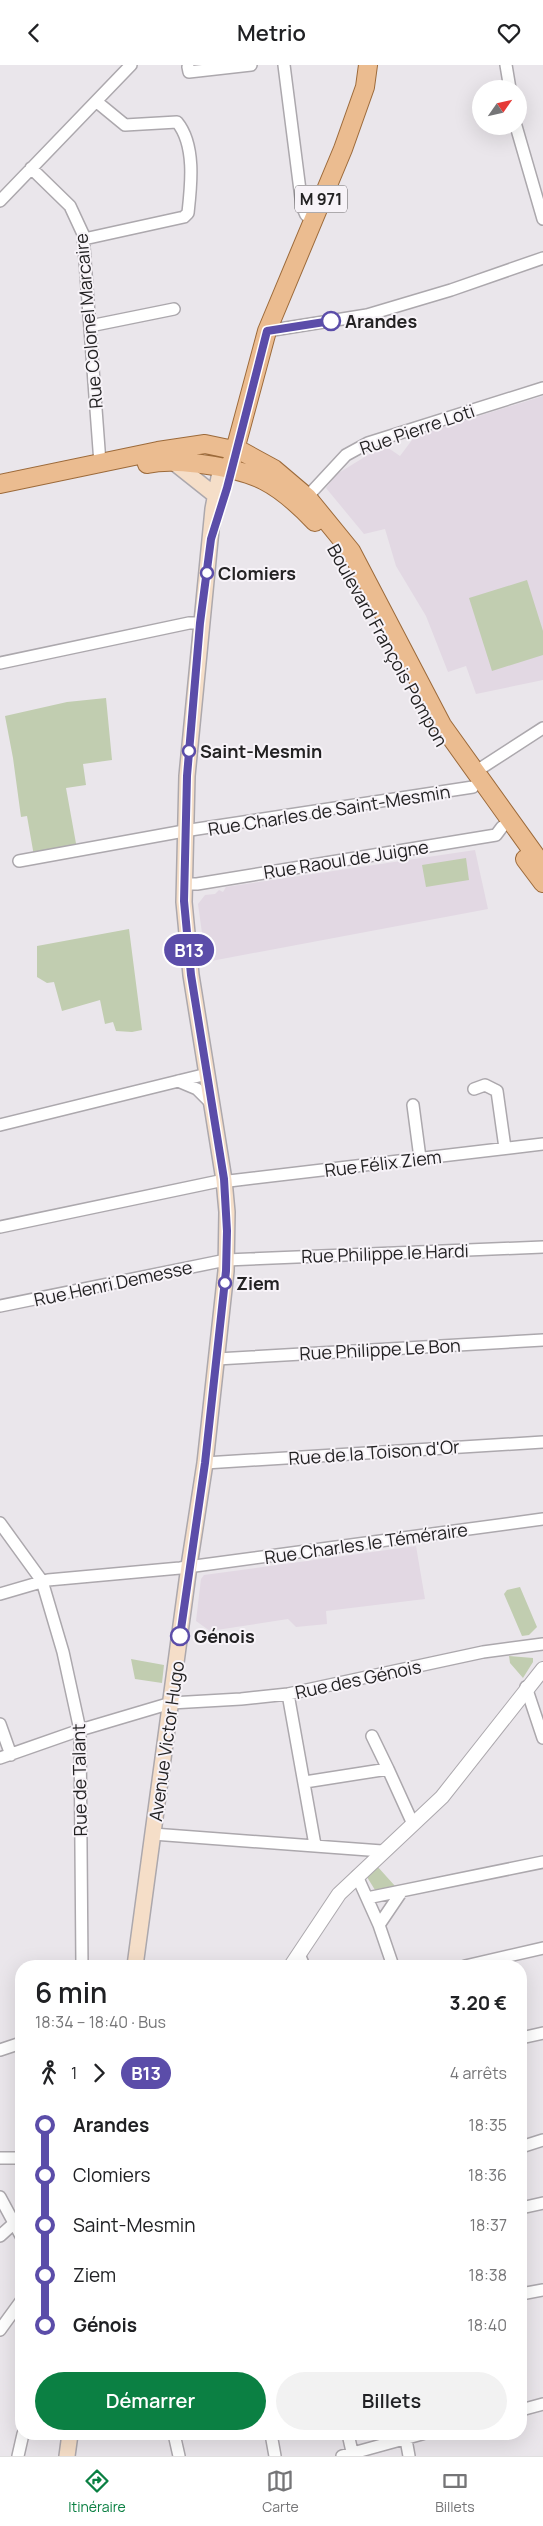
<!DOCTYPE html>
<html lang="fr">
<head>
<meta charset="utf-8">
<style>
	body { margin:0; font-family:Manrope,sans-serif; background:#f2f2f2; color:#202124; height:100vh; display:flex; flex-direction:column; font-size:19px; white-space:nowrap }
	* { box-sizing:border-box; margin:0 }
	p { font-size:16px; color:#757577 }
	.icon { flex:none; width:28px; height:28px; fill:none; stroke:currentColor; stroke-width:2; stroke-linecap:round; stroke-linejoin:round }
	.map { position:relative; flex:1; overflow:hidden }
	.panel { position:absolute; left:15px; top:1895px; width:512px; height:480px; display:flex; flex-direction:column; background:#fff; border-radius:20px; box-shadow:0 5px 20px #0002 }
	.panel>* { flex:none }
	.badge { padding:0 10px; border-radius:16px; font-size:18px; line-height:32px }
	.needle { width:32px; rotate:56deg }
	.controls { position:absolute; left:472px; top:15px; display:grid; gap:10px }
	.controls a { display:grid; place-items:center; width:55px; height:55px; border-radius:50%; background:#fff; box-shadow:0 5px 20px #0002; font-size:25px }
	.map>.badge { position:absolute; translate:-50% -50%; box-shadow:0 0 0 2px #fff }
	.legs { display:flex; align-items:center; gap:8px; height:55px; padding:0 20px; font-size:16px }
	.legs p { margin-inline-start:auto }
	.headline { display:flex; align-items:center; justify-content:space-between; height:85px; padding:0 20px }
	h1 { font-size:28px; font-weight:600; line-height:38px }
	.cta { display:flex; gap:10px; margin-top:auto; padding:10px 20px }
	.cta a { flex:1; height:58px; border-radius:30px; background:#0b8043; color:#fff; font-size:20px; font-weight:600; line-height:58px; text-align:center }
	.cta a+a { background:#f2f2f2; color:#202124 }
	ul { padding:0 20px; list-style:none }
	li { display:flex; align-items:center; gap:18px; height:50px; font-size:19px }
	li i { display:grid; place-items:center; width:8px; height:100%; margin:0 6px; background:currentColor }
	li i::after { content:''; width:12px; height:12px; margin:-6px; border:4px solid; border-radius:50%; background:#fff }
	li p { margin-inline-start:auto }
	li:first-child i { background:linear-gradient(#0000 50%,currentColor 0) }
	li:last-child i { background:linear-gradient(currentColor 50%,#0000 0) }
	header { display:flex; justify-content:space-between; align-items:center; height:65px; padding:0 20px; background:#fff; font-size:22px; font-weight:600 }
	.tab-bar { display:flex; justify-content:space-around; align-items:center; height:70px; border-top:1px solid #e0e0e0; background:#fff; font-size:14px; color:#757577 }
	.tab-bar a { display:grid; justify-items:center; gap:2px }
	.tab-bar .current { color:#0b8043 }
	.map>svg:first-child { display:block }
</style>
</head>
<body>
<header><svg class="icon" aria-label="back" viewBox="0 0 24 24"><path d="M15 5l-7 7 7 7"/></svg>Metrio<svg class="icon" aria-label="heart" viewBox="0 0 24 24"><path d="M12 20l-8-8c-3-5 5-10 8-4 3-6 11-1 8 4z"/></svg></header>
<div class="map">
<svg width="543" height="2391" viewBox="0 0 543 2391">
	<rect width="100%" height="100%" fill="#eae6eb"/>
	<!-- built -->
	<path fill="#e2d8e3" d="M543,331V615L476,629L466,601L448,607L426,551L396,501L385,464L364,469L326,423L337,409L384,380L400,391L415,371Z
		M475,785L488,844L206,897L198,839L205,830L215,829L219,825L223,827L226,822Z
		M416,1481L425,1534L326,1546L327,1559L296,1562L288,1554L210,1566L196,1556L201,1514L204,1510Z"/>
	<!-- green -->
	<path fill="#c1cdb0" d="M527,515L543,566V590L492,606L469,533Z
		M106,633L112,695L83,699L86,720L66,723L77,784L34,791L27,751L21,752L13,693L5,651L67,637Z
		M466,793L469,815L426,822L422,800Z
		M129,864L142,965L132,967L116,966L113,957L105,959L100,935L62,946L54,917L47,918L37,912V881Z
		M520,1522L537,1562L529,1570L522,1571L504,1529L507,1525Z
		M509,1591L533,1593V1597L523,1613L510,1598Z
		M131,1594L164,1600L162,1618L135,1614Z
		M377,1801L395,1821L375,1825L367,1812L369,1808Z"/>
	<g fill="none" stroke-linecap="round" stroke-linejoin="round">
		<!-- minor casing -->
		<g stroke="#aca8ad" stroke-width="14">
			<path id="minor" d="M284,0L302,141L306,150L313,152
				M506,0L510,24
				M188,2L189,7L251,0
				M516,61L543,154
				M31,103L70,141L83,169L100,398
				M0,136L131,0
				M84,174L184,152L188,148C191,121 196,80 177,57L125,60L97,37
				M90,261L174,244
				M267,266L367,250L451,225L543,193
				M307,432L346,390L368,378L543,323
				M0,598L189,558H201
				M475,707L543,663
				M19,796L184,766L473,722
				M185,819H197L496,770L502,762
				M178,1016L197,1024L211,1038
				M474,1024L485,1020L497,1026L505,1083
				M413,1040L420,1093
				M0,1060L207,1009
				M0,1162L224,1115L229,1116L543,1079
				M0,1241L226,1195L543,1182
				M217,1294L543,1275
				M205,1398L543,1377
				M0,1458L42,1516L63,1587L80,1665L82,1901
				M0,1529L48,1515L180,1503L543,1454
				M526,1622L543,1673
				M288,1629L315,1780
				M0,1659L11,1690
				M372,1671L388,1704
				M0,1693L80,1665L171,1638L241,1634L288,1629L483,1587L543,1579
				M305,1717L388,1704L413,1759
				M153,1769L382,1786
				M357,1811L379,1860L393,1901
				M367,1833L543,1797
				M379,1860L402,1826
				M299,1889L304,1901
				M465,1901L543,1883
				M521,1973L543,1968
				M0,1985L21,1978
				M521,2082L543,2075
				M0,2093H21
				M0,2132L21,2171
				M521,2143L543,2138
				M0,2171L21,2152
				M521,2229L543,2225
				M0,2265L21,2236
				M521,2345L543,2339
				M174,2369L179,2391
				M271,2369L275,2391
				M348,2369L353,2391
				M405,2369L409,2391
				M18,2391L23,2369
				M342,2391L422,2369"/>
		</g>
		<!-- tertiary casing -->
		<g stroke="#aca8ad" stroke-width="16">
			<path id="tertiary" d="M291,1901L339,1829L442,1732L543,1604"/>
		</g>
		<!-- secondary casing -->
		<g stroke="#aca8ad" stroke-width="18">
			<path id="secondary" d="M172,396L216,431
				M135,1901L189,1501L205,1398L226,1206L227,1147L224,1115L191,910L184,837L187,711L213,444L221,402
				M67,2391L70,2369"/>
		</g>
		<!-- primary casing -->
		<g stroke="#9c6a3a" stroke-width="20">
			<path id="primary" d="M232,396L267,266L343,84L365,22L368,0
				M147,399C165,395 182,397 201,399C255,406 277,417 315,457
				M0,419L158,386L205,379L243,387L274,404L307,432L351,486L442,660L543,801
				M525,794L543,818"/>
		</g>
		<!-- minor -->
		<use href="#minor" stroke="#fff" stroke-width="11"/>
		<!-- tertiary -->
		<use href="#tertiary" stroke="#fff" stroke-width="14"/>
		<!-- secondary -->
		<use href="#secondary" stroke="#f5dec8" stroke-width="15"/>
		<!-- primary -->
		<use href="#primary" stroke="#ebbc90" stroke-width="18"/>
	</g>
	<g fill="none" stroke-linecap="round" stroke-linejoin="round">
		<!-- line-1 casing -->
		<g stroke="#fff" stroke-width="11">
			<path id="line-1" d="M180,1571L205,1398L226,1206L227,1166L224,1114L191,910L184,836L187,711L200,558L211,474L227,423L267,266L331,256"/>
		</g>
		<!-- line-1 -->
		<use href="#line-1" stroke="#5b4da9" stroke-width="8"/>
	</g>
	<!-- markers -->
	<g fill="#fff" stroke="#5b4da9" stroke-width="2.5">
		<circle cx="331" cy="256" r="9"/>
		<circle cx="207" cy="508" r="6"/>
		<circle cx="189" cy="686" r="6"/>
		<circle cx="225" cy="1218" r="6"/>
		<circle cx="180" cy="1571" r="9"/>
	</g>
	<g text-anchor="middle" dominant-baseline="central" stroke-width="4" stroke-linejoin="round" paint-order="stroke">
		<!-- shield labels -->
		<rect fill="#f7f3f8" stroke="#636163" stroke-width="1" x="295" y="120.5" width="52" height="27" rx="4"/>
		<g font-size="16" font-weight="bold" fill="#232223">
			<text x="321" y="134">M 971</text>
		</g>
		<!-- street labels -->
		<g font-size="18" fill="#232223" stroke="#f7f3f8">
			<text transform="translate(88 256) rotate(-95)">Rue Colonel Marcaire</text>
			<text transform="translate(417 364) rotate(-19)">Rue Pierre Loti</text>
			<text transform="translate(388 580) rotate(61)">Boulevard François Pompon</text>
			<text transform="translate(329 745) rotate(-9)">Rue Charles de Saint-Mesmin</text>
			<text transform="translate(346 794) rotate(-9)">Rue Raoul de Juigne</text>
			<text transform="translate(383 1098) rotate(-7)">Rue Félix Ziem</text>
			<text transform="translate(385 1188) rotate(-2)">Rue Philippe le Hardi</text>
			<text transform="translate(113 1218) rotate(-12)">Rue Henri Demesse</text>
			<text transform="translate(380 1284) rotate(-3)">Rue Philippe Le Bon</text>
			<text transform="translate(374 1387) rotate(-4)">Rue de la Toison d'Or</text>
			<text transform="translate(366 1478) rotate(-8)">Rue Charles le Téméraire</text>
			<text transform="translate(358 1614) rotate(-12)">Rue des Génois</text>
			<text transform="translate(166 1676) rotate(-82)">Avenue Victor Hugo</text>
			<text transform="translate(79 1715) rotate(-91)">Rue de Talant</text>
		</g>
		<!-- stop labels -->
		<g font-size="18" font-weight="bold" fill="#232223" stroke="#f7f3f8" text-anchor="start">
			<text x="345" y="256">Arandes</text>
			<text x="218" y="508">Clomiers</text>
			<text x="200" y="686">Saint-Mesmin</text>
			<text x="236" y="1218">Ziem</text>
			<text x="194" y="1571">Génois</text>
		</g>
	</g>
</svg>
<div class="controls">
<a><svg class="needle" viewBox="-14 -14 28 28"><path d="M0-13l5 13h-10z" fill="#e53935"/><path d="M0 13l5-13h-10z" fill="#757577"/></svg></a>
</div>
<b class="badge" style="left:189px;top:885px;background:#5b4da9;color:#fff">B13</b>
<section class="panel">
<div class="headline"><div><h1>6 min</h1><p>18:34 – 18:40 · Bus</p></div><b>3.20 €</b></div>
<div class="legs"><svg class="icon" aria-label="walk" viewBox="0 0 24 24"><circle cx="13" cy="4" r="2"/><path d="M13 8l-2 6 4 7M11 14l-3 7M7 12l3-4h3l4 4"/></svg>1<svg class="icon" aria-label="forward" viewBox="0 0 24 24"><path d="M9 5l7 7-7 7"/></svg><b class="badge" style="background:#5b4da9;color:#fff">B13</b><p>4 arrêts</p></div>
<ul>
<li><i style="color:#5b4da9"></i><b>Arandes</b><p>18:35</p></li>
<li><i style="color:#5b4da9"></i><span>Clomiers</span><p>18:36</p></li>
<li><i style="color:#5b4da9"></i><span>Saint-Mesmin</span><p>18:37</p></li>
<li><i style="color:#5b4da9"></i><span>Ziem</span><p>18:38</p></li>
<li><i style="color:#5b4da9"></i><b>Génois</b><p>18:40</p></li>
</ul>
<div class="cta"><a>Démarrer</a><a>Billets</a></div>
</section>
</div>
<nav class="tab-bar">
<a class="current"><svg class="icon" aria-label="directions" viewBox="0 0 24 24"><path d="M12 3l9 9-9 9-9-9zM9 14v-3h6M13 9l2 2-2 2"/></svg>Itinéraire</a>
<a><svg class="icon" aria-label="map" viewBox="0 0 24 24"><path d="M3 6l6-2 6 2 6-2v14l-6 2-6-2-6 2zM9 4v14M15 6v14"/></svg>Carte</a>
<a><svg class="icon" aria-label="tickets" viewBox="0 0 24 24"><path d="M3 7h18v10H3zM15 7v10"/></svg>Billets</a>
</nav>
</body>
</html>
